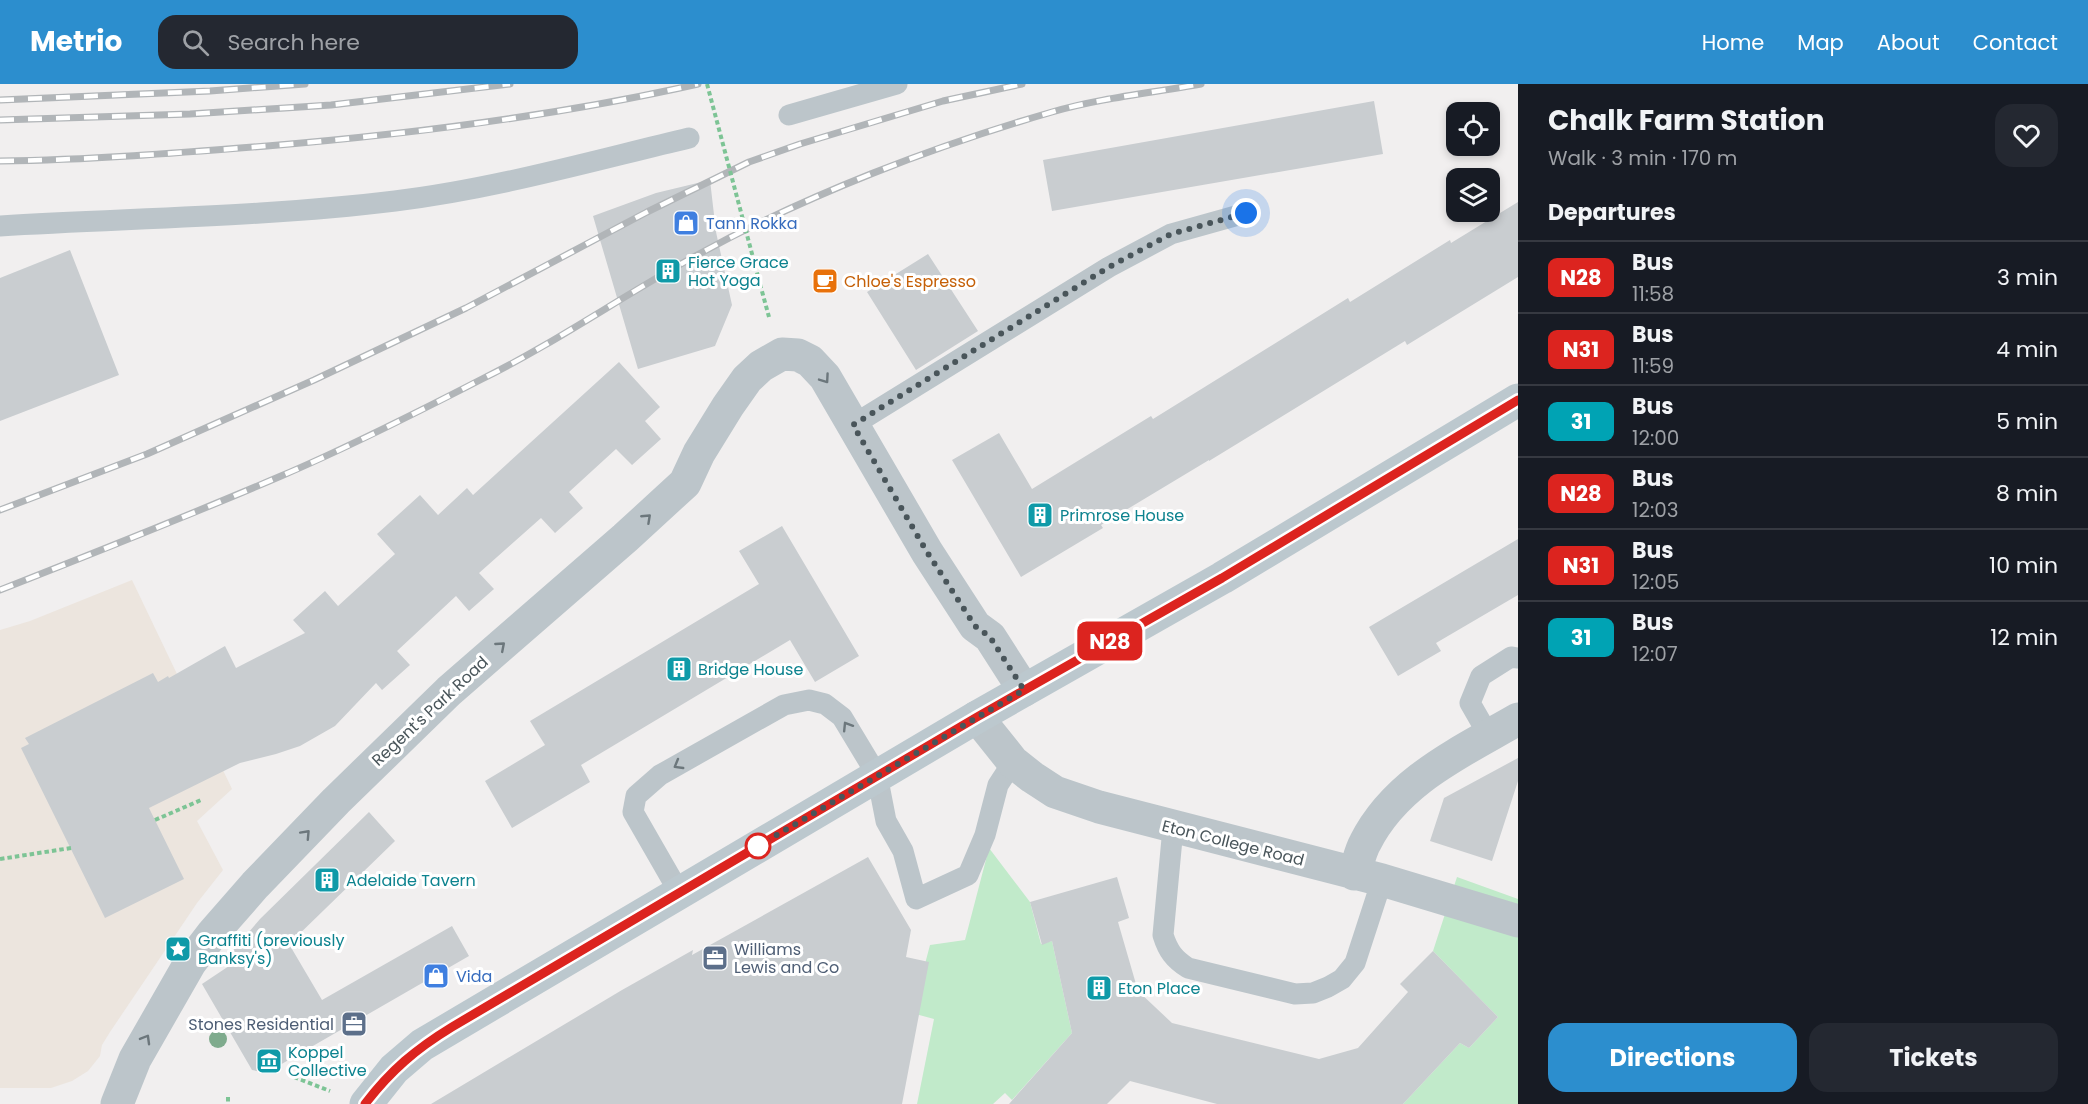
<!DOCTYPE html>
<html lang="en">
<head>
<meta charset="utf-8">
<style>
	body { margin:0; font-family:Poppins,sans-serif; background:#242831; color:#f1f3f6; height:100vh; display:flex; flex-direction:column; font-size:22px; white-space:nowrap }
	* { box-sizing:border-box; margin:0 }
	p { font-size:20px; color:#9ea1a6 }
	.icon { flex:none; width:33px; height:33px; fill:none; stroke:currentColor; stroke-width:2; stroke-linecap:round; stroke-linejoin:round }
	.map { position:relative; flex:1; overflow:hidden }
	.panel { display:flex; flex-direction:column; background:#171b24; width:570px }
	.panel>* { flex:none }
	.badge { padding:0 12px; border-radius:9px; font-size:21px; line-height:39px }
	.fabs { position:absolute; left:1446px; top:18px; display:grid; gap:12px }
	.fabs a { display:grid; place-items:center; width:54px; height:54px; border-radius:12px; background:#171b24; box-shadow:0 3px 9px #0003; font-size:30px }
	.you { position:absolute; width:30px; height:30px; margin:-15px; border:4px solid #fff; border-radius:50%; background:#1a73e8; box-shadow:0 0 0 9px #1a73e833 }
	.map>.badge { position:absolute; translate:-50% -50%; box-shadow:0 0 0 3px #fff }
	h2 { padding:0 30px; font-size:22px; line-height:54px }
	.round { display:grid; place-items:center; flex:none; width:63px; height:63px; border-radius:18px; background:#242831 }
	.summary { display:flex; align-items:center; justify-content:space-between; height:102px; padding:0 30px }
	h1 { font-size:28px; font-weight:700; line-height:45px }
	.action { display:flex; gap:12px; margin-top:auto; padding:12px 30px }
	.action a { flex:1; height:69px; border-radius:18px; background:#2c8ece; color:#fff; font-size:24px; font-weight:700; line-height:69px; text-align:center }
	.action a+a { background:#242831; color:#f1f3f6 }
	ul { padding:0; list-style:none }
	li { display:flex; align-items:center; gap:18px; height:72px; padding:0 30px; border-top:2px solid #363941 }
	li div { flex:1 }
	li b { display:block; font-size:22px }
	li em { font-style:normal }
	li .badge { min-width:66px; font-weight:700; text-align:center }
	header { display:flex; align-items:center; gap:36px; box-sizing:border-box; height:84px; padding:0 30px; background:#2c8ece; color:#fff }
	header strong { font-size:28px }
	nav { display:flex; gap:33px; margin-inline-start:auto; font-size:21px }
	.search { width:420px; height:54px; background:#242831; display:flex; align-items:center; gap:15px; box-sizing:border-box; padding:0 21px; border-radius:18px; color:#9ea1a6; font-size:22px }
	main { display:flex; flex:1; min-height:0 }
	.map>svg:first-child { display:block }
</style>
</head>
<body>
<header>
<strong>Metrio</strong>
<div class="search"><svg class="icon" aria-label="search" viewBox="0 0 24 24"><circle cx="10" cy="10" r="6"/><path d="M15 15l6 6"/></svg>Search here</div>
<nav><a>Home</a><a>Map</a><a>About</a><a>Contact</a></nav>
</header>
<main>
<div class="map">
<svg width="1518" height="1020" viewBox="0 0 1518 1020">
	<rect width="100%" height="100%" fill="#f1efef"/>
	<!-- commercial -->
	<path fill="#ece5de" d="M132,496L232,705L197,737L223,786L197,819L110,948L102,961L100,972L88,987L72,997L51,1004H0V546L30,537Z"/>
	<!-- green -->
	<path fill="#c1eaca" d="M989,764L1030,818L1041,860L1052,857L1072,949L1012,1016L1005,1009L993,1020H917L934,935L912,929L930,861L965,856Z
		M1457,793L1518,815V1020H1403L1460,959L1469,964L1498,933L1433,867Z"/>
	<!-- building -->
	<path fill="#c9cdd0" d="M1374,17L1383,70L1052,127L1043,76Z
		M710,96L716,148L732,221L715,262L638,285L593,132L656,109Z
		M1518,118V193L1407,261L1405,257L1209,377V376L1101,441L1103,444L1021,493L952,376L999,349L1032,405L1151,332L1153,335L1348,214L1350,218L1450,156L1451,159Z
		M70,166L119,291L0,337V194Z
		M928,170L978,247L916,286L867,208Z
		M619,278L660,323L645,337L661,355L632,381L616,365L569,408L583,424L555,449L541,434L479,489L494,505L469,527L456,512L397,567L410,581L382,606L376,599L335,642L300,662L276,670L240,679L149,724L184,795L105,834L21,664L29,660L25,654L153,589L158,598L168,592L169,594L225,562L236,584L305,549L293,536L325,507L338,522L395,470L377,450L420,411L438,431L467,404L473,411Z
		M782,442L859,572L815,598L790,556L581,681L590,698L512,744L485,697L545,661L530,637L759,500L739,467Z
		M1518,455V511L1436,559L1441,567L1398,592L1369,543Z
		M1518,674V697L1492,777L1430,757L1444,714Z
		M369,728L395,757L289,860L322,916L452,842L469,872L266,989L252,986L202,900L235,878L230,870L260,835Z
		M868,773L911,846L906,873L929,878L902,1020H431L622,906L693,866L692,871Z
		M1117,793L1129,834L1118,838L1138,907L1172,939L1319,975L1358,964L1408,908L1400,900L1433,867L1498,933L1469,964L1460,959L1403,1020H1217L1130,997L1107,1020H1009L1072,949L1052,857L1042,861L1030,818Z"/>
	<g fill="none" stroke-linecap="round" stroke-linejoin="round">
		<!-- path -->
		<path stroke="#7dc495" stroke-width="4" stroke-dasharray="4.5 3" stroke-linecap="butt" d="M760,200L769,233
			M155,736L201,716
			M0,775L71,764
			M294,993L330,1007
			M228,1013V1020"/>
		<!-- lane -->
		<path stroke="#bcc5ca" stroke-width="21" d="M789,31L897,0
			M0,142C132,134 264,133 395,117C494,105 592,77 689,54
			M853,341L1109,183L1171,150L1246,129
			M1489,652L1470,619L1481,592L1511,573L1518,574
			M1173,744L1163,851C1168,867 1174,875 1188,884L1295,910L1313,909L1328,903L1342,895L1355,879L1382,796
			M679,808L633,728L636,712L660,691L784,621L809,616L825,620L842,633L877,691L886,737L903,767L916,815L968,791L985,751L998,701L1013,678"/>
		<!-- street -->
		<path stroke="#bcc5ca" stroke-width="33" d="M977,633L1013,678L1032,693L1055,708L1099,723L1382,796L1518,837
			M1354,790C1358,780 1360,768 1365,759C1396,697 1461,668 1518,635
			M117,1020L135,975L190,879L213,849L255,801L336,717L449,607L625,454L685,399L699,369L728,322L747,295L761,282L782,270L798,271L810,277L825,293L927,468L975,542L990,553L1024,606"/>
		<!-- secondary -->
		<path stroke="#bcc8ce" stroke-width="33" d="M366,1020L394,985L422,961L977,633L1222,494L1518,316"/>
		<!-- rail casing -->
		<g stroke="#b1b5b8" stroke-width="7">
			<path id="rail" d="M0,16L210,7L305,0
				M0,36L190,30L331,21L510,0
				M0,77C89,76 178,69 267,62C412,50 556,32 698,0
				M0,426L147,370L314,296L466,224L647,128L749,78L800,60L943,17L1022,0
				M0,506C94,469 188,432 281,392C349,363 416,329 482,295C557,258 625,210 699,170C807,111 934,62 1052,28C1100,14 1151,9 1201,0"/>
		</g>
		<!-- rail -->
		<use href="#rail" stroke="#fff" stroke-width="4.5" stroke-dasharray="14" stroke-linecap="butt"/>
		<!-- path-bridge -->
		<path stroke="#7dc495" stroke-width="4" stroke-dasharray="4.5 3" stroke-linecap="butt" d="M707,0L760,200"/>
	</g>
	<!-- trees -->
	<circle fill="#7fab8d" cx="218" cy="955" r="9"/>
	<!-- one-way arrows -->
	<defs><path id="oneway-chevron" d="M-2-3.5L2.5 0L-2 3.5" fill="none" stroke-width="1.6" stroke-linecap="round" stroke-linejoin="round" transform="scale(1.5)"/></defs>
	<g stroke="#6c777c">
		<use href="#oneway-chevron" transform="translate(825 295) rotate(55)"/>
		<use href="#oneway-chevron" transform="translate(647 434) rotate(-43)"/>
		<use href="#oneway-chevron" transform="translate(501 562) rotate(-41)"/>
		<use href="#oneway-chevron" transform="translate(847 642) rotate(-122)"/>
		<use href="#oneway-chevron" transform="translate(678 681) rotate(150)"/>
		<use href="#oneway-chevron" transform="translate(306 750) rotate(-47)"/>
		<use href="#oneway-chevron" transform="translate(146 955) rotate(-60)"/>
	</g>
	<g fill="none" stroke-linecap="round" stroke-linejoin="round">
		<!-- line casing -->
		<g stroke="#fff" stroke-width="14">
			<path id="line" d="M365,1020C391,986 416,965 452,943L977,633L1222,494L1518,316"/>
		</g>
		<!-- line -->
		<use href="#line" stroke="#dc241f" stroke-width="9"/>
		<!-- walk -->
		<path stroke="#49555a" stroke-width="6" stroke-dasharray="0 10.8" d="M758,762L1024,606L990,553L975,542L927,468L853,341L1109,183L1171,150L1246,129"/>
	</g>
	<!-- icons -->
	<defs>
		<g id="shop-square" transform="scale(1.35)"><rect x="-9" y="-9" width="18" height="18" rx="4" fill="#3f7fe0" stroke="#fff"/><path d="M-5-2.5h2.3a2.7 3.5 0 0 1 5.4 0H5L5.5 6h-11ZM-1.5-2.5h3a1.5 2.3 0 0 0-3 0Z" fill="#fff"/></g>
		<g id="building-square" transform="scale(1.35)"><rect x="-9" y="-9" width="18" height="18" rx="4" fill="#0f9aa8" stroke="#fff"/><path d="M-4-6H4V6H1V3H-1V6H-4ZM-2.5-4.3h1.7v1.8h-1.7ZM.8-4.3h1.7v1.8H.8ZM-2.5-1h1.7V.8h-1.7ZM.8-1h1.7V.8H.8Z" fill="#fff"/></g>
		<g id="cafe-square" transform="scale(1.35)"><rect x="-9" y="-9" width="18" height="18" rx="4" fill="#e8710a" stroke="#fff"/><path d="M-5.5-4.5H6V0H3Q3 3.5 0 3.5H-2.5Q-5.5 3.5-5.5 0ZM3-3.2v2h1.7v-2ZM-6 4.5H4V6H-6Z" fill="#fff"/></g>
		<g id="sight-square" transform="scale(1.35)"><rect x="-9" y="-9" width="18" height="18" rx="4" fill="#0f9aa8" stroke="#fff"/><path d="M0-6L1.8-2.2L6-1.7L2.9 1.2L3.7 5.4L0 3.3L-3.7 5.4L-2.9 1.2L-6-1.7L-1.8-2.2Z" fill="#fff"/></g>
		<g id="office-square" transform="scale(1.35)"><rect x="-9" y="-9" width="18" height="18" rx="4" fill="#5c6f8a" stroke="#fff"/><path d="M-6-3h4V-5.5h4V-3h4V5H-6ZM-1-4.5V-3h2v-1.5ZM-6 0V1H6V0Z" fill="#fff"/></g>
		<g id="museum-square" transform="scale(1.35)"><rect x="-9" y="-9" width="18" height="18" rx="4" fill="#0f9aa8" stroke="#fff"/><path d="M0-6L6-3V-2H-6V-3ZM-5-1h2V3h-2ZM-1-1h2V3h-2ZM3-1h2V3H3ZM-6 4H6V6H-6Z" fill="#fff"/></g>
	</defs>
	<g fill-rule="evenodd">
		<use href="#shop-square" x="686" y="139"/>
		<use href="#building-square" x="668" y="187"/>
		<use href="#cafe-square" x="825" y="197"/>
		<use href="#building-square" x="1040" y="431"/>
		<use href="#building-square" x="679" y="585"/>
		<use href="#building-square" x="327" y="796"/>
		<use href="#sight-square" x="178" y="865"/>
		<use href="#office-square" x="715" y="874"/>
		<use href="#shop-square" x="436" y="892"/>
		<use href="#building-square" x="1099" y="904"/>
		<use href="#office-square" x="354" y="940"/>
		<use href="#museum-square" x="269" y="977"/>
	</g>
	<!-- markers -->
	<circle fill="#fff" stroke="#dc241f" stroke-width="3" cx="758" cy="762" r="12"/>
	<g text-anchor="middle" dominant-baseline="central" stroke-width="6" stroke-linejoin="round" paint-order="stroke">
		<!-- shop labels -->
		<g font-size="16" fill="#366cbe" stroke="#fff" text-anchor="start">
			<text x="706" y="139">Tann Rokka</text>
			<text x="456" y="892">Vida</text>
		</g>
		<!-- culture labels -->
		<g font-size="16" fill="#0d838f" stroke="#fff" text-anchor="start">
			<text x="688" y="178">Fierce Grace<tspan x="688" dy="18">Hot Yoga</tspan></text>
			<text x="1060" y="431">Primrose House</text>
			<text x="698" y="585">Bridge House</text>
			<text x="346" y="796">Adelaide Tavern</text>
			<text x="198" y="856">Graffiti (previously<tspan x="198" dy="18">Banksy's)</tspan></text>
			<text x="1118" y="904">Eton Place</text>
			<text x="288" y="968">Koppel<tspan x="288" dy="18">Collective</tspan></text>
		</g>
		<!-- food labels -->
		<g font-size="16" fill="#c56008" stroke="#fff" text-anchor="start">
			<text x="844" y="197">Chloe's Espresso</text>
		</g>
		<!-- street labels -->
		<g font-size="16" fill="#49555a" stroke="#fff">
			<text transform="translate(430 627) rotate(-43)">Regent's Park Road</text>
			<text transform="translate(1233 759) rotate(14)">Eton College Road</text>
		</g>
		<!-- service labels -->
		<g font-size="16" fill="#4e5e75" stroke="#fff" text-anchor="start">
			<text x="734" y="865">Williams<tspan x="734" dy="18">Lewis and Co</tspan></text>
			<text x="334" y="940" text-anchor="end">Stones Residential</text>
		</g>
	</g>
</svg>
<div class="fabs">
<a><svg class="icon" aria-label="locate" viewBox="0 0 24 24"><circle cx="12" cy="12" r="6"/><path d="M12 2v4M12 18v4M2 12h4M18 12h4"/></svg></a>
<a><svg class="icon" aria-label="layers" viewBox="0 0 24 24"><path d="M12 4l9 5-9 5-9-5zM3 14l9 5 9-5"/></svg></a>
</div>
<div class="you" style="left:1246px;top:129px"></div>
<b class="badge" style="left:1110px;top:557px;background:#dc241f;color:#fff">N28</b>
</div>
<section class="panel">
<div class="summary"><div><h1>Chalk Farm Station</h1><p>Walk · 3 min · 170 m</p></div><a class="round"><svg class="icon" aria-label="heart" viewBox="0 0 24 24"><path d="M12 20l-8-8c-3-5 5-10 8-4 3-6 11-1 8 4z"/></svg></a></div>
<h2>Departures</h2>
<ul>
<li><span class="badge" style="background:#dc241f;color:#fff">N28</span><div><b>Bus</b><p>11:58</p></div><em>3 min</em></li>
<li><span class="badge" style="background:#dc241f;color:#fff">N31</span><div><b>Bus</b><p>11:59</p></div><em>4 min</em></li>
<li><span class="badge" style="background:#00a3b4;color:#fff">31</span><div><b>Bus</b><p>12:00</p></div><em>5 min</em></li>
<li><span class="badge" style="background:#dc241f;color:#fff">N28</span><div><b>Bus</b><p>12:03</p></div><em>8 min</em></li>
<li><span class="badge" style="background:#dc241f;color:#fff">N31</span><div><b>Bus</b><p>12:05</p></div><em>10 min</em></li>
<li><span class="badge" style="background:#00a3b4;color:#fff">31</span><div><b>Bus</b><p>12:07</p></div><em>12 min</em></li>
</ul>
<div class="action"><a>Directions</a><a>Tickets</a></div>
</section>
</main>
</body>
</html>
